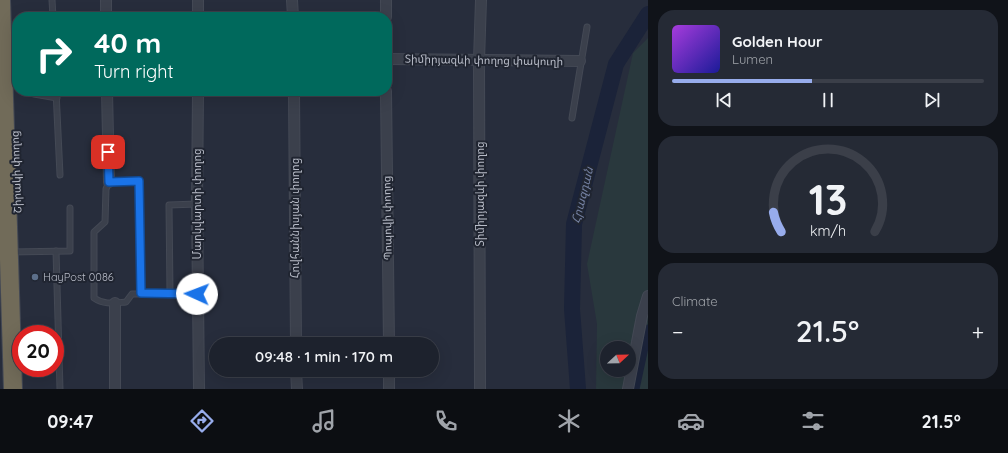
<!DOCTYPE html>
<html lang="en">
<head>
<meta charset="utf-8">
<style>
	body { margin:0; font-family:Quicksand,"Noto Sans Armenian",sans-serif; background:#252a35; color:#f1f3f6; height:100vh; display:flex; flex-direction:column; font-size:15px; white-space:nowrap }
	* { box-sizing:border-box; margin:0 }
	p { font-size:13px; color:#a0a4aa }
	.icon { flex:none; width:22px; height:22px; fill:none; stroke:currentColor; stroke-width:2; stroke-linecap:round; stroke-linejoin:round }
	.map { position:relative; flex:1; overflow:hidden }
	.drawer { display:flex; flex-direction:column; gap:10px; padding:10px; background:#101319; width:360px }
	.drawer>* { flex:none }
	.guide { position:absolute; left:12px; top:12px; width:380px; height:84px; border-radius:16px; box-shadow:0 4px 16px #0002,0 0 0 1px #3b3f49; background:#00695c; color:#fff; overflow:hidden }
	.needle { width:26px; rotate:68deg }
	.buttons { position:absolute; left:600px; top:341px; display:grid; gap:8px }
	.buttons a { display:grid; place-items:center; width:36px; height:36px; border-radius:50%; background:#1d222d; box-shadow:0 4px 16px #0002,0 0 0 1px #3b3f49; font-size:20px }
	.speed { position:absolute; left:12px; top:325px; display:flex; gap:8px; font-size:20px; font-weight:700; text-align:center }
	.speed>* { display:grid; place-content:center; width:52px; height:52px; border-radius:50%; background:#1d222d; box-shadow:0 4px 16px #0002,0 0 0 1px #3b3f49; line-height:1 }
	.speed .limit { border:6px solid #d22; background:#fff; color:#111 }
	.pin { position:absolute; display:grid; place-items:center; width:34px; height:34px; color:#fff; margin:-17px; border-radius:8px; box-shadow:0 2px 6px #0006 }
	.me { position:absolute; width:44px; margin:-22px; rotate:272deg; stroke-linejoin:round; filter:drop-shadow(0 0 3px #0008) }
	.turn { display:flex; align-items:center; gap:14px; height:84px; padding:0 16px; font-size:18px }
	.turn .icon { width:52px; height:52px; stroke-width:2.5 }
	.turn b { display:block; font-size:28px; line-height:34px }
	.big { font-size:30px; font-weight:600; line-height:1.1 }
	.drawer .card { flex:1; display:flex; flex-direction:column; justify-content:center; gap:6px; min-width:0; padding:0 14px; border-radius:16px; background:#252a35 }
	.drawer .dial { align-items:center; gap:0 }
	.dial svg { height:104px; overflow:visible; fill:none; stroke:#3b3f49; stroke-width:7; stroke-linecap:round; text-anchor:middle }
	.dial text { fill:#f1f3f6; stroke:none }
	.song { display:flex; align-items:center; gap:12px }
	.cover { width:48px; height:48px; border-radius:6px; background:linear-gradient(135deg,hsl(280 70% 55%),hsl(240 70% 35%)) }
	.played { height:4px; border-radius:2px; background:linear-gradient(90deg,#97acec 45%,#3b3f49 45%) }
	.keys { display:flex; justify-content:space-around; direction:ltr }
	.heat { display:flex; justify-content:space-between; align-items:center; font-size:22px; direction:ltr }
	.trip { position:absolute; left:209px; top:337px; width:230px; height:40px; border-radius:20px; background:#1d222d; box-shadow:0 4px 16px #0002,0 0 0 1px #3b3f49; font-weight:600; line-height:40px; text-align:center }
	.dock { display:flex; height:64px; justify-content:space-around; align-items:center; background:#0c0e12; color:#a0a4aa }
	.dock .icon { width:28px; height:28px }
	.dock .selected { color:#97acec }
	.dock b { font-size:18px; color:#f1f3f6 }
	main { display:flex; flex:1; min-height:0 }
	.map>svg:first-child { display:block }
</style>
</head>
<body>
<main>
<div class="map">
<svg width="648" height="389" viewBox="0 0 648 389">
	<rect width="100%" height="100%" fill="#272d3c"/>
	<path fill="#29383d" fill-rule="evenodd" d="M 648,38 L 648,389 L 596,389 L 597,324 L 587,264 L 633,53 ZM 607,348 L 629,348 L 629,370 L 607,370 Z"/>
	<g fill="none" stroke-linecap="round" stroke-linejoin="round">
		<polyline stroke="#1b2339" stroke-width="9" points="635,389 648,329"/>
		<polyline stroke="#1b2339" stroke-width="16" points="578,389 572,309 574,224 616,64 648,14"/>
		<g stroke="#444955" stroke-width="7">
			<g id="lane">
				<polyline points="52,0 53,17"/>
				<polyline points="56,91 60,175"/>
				<polyline points="34,94 57,98"/>
				<polyline points="572,118 587,27"/>
				<polyline points="56,251 60,389"/>
				<polyline points="11,252 70,251 70,208"/>
				<path d="M 141,293 L 139,181 L 109,182 L 106,189 L 105,222 L 94,232 L 94,298 C 104,305 114,303 126,302 L 132,294 L 197,294"/>
				<polyline points="170,293 169,205 197,204"/>
			</g>
		</g>
		<g stroke="#444955" stroke-width="12">
			<g id="street">
				<polyline points="198,0 198,17"/>
				<polyline points="292,0 293,17"/>
				<polyline points="386,0 386,17"/>
				<polyline points="106,17 106,0"/>
				<polyline points="387,59 580,61"/>
				<polyline points="107,91 109,182"/>
				<polyline points="198,91 197,204 199,389"/>
				<polyline points="294,91 296,344"/>
				<polyline points="386,91 389,344"/>
				<polyline points="115,303 115,389"/>
				<polyline points="296,370 297,389"/>
				<polyline points="389,370 389,389"/>
				<polyline points="480,389 479,60 481,0"/>
				<polyline points="628,389 642,316 648,296"/>
			</g>
		</g>
		<g stroke="#434854" stroke-width="20">
			<polyline id="highway" points="1,0 13,389"/>
		</g>
		<use href="#lane" stroke="#3b404c" stroke-width="5"/>
		<use href="#street" stroke="#3b404c" stroke-width="10"/>
		<use href="#highway" stroke="#716b59" stroke-width="18"/>
	</g>
	<g fill="none" stroke-linecap="round" stroke-linejoin="round">
		<g stroke="#114b97" stroke-width="10">
			<polyline id="route" points="108,152 109,182 139,181 141,293 197,294"/>
		</g>
		<use href="#route" stroke="#1a73e8" stroke-width="7"/>
	</g>
	<circle fill="#5c6f8a" stroke="#202531" stroke-width="1.5" cx="35" cy="277" r="4"/>
	<g text-anchor="middle" dominant-baseline="central" stroke-width="4" stroke-linejoin="round" paint-order="stroke">
		<g font-size="11" fill="#b7bbc7" stroke="#202531">
			<text transform="translate(484 60) rotate(1)">Տիմիրյազևի փողոց փակուղի</text>
			<text transform="translate(16 172) rotate(-92)">Շիրակի փողոց</text>
			<text transform="translate(480 194) rotate(-90)">Տիմիրյազևի փողոց</text>
			<text transform="translate(197 204) rotate(-90)">Մարկվարտի փողոց</text>
			<text transform="translate(295 218) rotate(-90)">Հովհաննիսյան փողոց</text>
			<text transform="translate(387 218) rotate(-91)">Պոպովի փողոց</text>
		</g>
		<g font-size="11" fill="#b7bbc7" stroke="#202531" text-anchor="start">
			<text x="43" y="277">HayPost 0086</text>
		</g>
		<g font-size="12" font-style="italic" fill="#7481a2" stroke="#202531">
			<text transform="translate(582 195) rotate(-76)">Հրազդան</text>
		</g>
	</g>
</svg>
<div class="buttons">
<a><svg class="needle" viewBox="-14 -14 28 28"><path d="M0-13l5 13h-10z" fill="#e53935"/><path d="M0 13l5-13h-10z" fill="#a0a4aa"/></svg></a>
</div>
<div class="speed"><div class="limit">20</div></div>
<div class="pin" style="left:108px;top:152px;background:#d93025"><svg class="icon" aria-label="arrive" viewBox="0 0 24 24"><path d="M6 21V4h12l-3 4 3 4H6"/></svg></div>
<svg class="me" style="left:197px;top:294px" viewBox="-20 -20 40 40"><circle r="19" fill="#fff"/><path d="M0-13L10 11 0 6-10 11z" fill="#1a73e8"/></svg>
<div class="trip">09:48 · 1 min · 170 m</div>
<div class="guide">
<div class="turn"><svg class="icon" aria-label="right" viewBox="0 0 24 24"><path d="M7 20v-9h11M14 6l5 5-5 5"/></svg><div><b>40 m</b>Turn right</div></div>
</div>
</div>
<section class="drawer">
<div class="card">
<div class="song"><i class="cover"></i><div><b>Golden Hour</b><p>Lumen</p></div></div>
<div class="played"></div>
<div class="keys"><svg class="icon" aria-label="previous" viewBox="0 0 24 24"><path d="M18 5L8 12l10 7zM5 5v14"/></svg><svg class="icon" aria-label="pause" viewBox="0 0 24 24"><path d="M8 5v14M16 5v14"/></svg><svg class="icon" aria-label="next" viewBox="0 0 24 24"><path d="M6 5l10 7-10 7zM19 5v14"/></svg></div>
</div>
<div class="card dial"><svg viewBox="0 0 100 80">
<path d="M14 69A42 42 0 1 1 86 69"/>
<path d="M14 69A42 42 0 0 1 8 54" stroke="#97acec"/>
<text x="50" y="56" font-size="32" font-weight="700">13</text>
<text x="50" y="72" font-size="11">km/h</text>
</svg></div>
<div class="card"><p>Climate</p>
<div class="heat"><a>−</a><b class="big">21.5°</b><a>+</a></div>
</div>
</section>
</main>
<nav class="dock">
<b>09:47</b>
<svg class="icon selected" aria-label="directions" viewBox="0 0 24 24"><path d="M12 3l9 9-9 9-9-9zM9 14v-3h6M13 9l2 2-2 2"/></svg>
<svg class="icon" aria-label="music" viewBox="0 0 24 24"><path d="M9 18V5l10-2v13"/><circle cx="6" cy="18" r="3"/><circle cx="16" cy="16" r="3"/></svg>
<svg class="icon" aria-label="phone" viewBox="0 0 24 24"><path d="M5 4h4l2 5-3 2q2 4 5 5l2-3 5 2v4C11 20 4 13 5 4z"/></svg>
<svg class="icon" aria-label="climate" viewBox="0 0 24 24"><path d="M12 3v18M4 7l16 10M4 17L20 7"/></svg>
<svg class="icon" aria-label="car" viewBox="0 0 24 24"><path d="M5 17H2v-5l4-1 3-4h7l3 4 3 1v5h-3M9 17h6M6 11h13"/><circle cx="7" cy="17" r="2"/><circle cx="17" cy="17" r="2"/></svg>
<svg class="icon" aria-label="filters" viewBox="0 0 24 24"><path d="M4 7h16M4 17h16"/><circle cx="9" cy="7" r="2"/><circle cx="15" cy="17" r="2"/></svg>
<b>21.5°</b>
</nav>
</body>
</html>
